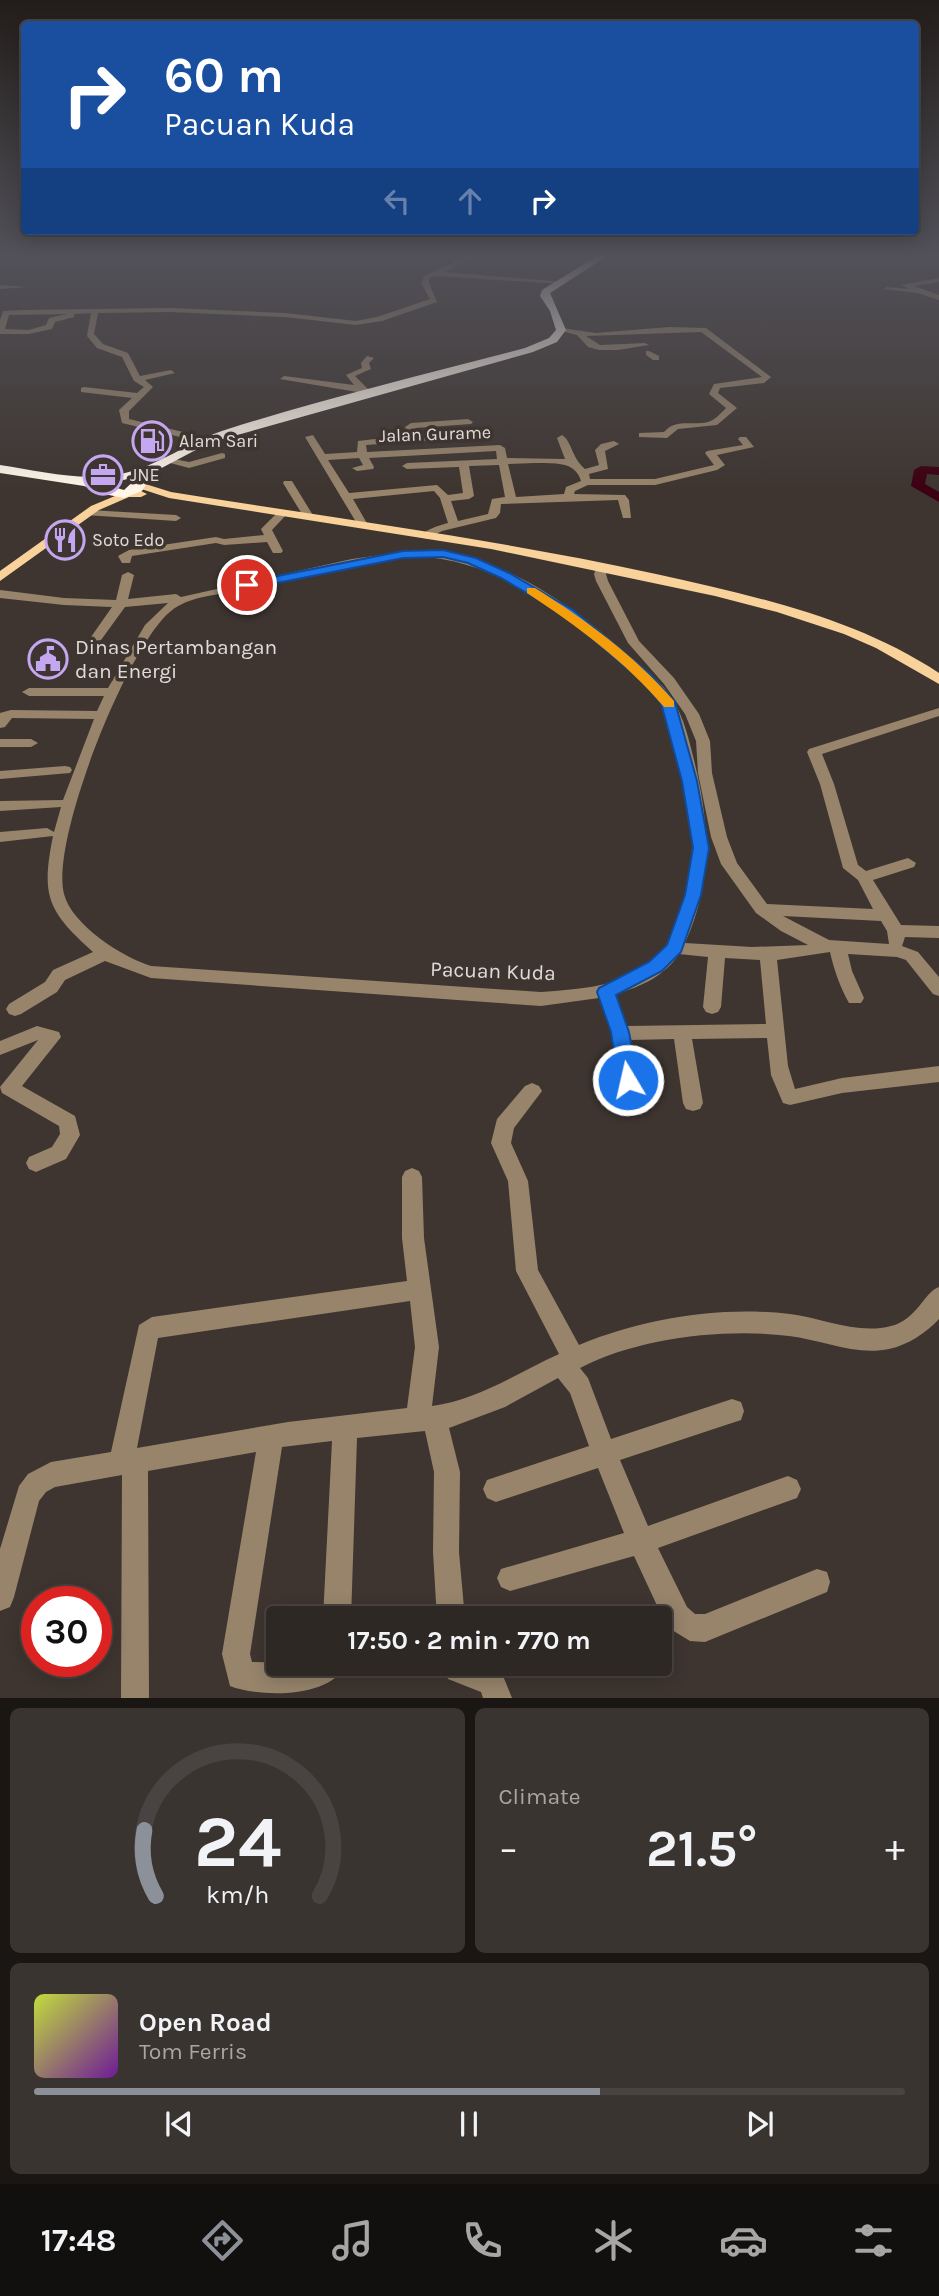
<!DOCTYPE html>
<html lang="en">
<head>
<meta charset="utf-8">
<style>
	body { margin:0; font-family:Karla,sans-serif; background:#3a3431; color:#f1f3f6; height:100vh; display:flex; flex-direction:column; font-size:26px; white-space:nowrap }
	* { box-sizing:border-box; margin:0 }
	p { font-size:23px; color:#a7a6a6 }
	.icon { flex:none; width:38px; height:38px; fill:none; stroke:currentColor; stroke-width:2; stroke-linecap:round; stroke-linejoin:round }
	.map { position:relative; height:1698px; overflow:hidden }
	.drawer { display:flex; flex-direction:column; gap:10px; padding:10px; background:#191614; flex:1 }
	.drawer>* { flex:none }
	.guide { position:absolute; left:21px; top:21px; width:898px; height:214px; border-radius:7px; box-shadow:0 4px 18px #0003,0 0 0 2px #494441; background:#1a4fa0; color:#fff; overflow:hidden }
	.speed { position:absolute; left:21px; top:1586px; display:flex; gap:14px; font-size:35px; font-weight:700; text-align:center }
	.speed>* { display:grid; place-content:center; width:91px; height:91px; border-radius:50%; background:#2e2824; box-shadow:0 4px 18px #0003,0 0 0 2px #494441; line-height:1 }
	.speed .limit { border:10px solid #d22; background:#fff; color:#111 }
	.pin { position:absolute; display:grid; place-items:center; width:60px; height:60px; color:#fff; margin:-30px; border:4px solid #fff; border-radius:50%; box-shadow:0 2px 7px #0007 }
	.me { position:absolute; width:77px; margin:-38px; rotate:351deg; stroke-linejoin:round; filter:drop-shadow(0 0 5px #0008) }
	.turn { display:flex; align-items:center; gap:24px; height:147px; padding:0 28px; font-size:32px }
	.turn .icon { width:91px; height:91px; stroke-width:2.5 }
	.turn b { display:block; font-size:49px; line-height:60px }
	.lanes { display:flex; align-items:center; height:66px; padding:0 28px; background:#0003; justify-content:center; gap:35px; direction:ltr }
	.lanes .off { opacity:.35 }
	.big { font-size:52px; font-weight:700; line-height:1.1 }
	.drawer .card { flex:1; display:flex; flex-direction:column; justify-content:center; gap:10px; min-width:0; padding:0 24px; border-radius:10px; background:#3a3431 }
	.drawer .dial { align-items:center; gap:0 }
	.dial svg { height:182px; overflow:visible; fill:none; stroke:#494441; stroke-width:7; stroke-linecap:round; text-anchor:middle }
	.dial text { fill:#f1f3f6; stroke:none }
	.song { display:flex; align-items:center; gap:21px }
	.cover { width:84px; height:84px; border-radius:10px; background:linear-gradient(135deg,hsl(70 70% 55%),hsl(280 70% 35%)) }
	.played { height:7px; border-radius:4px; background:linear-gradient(90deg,#8c9099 65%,#494441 65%) }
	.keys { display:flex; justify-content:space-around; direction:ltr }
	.heat { display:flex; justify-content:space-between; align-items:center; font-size:38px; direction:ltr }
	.drawer .tiles { flex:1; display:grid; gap:10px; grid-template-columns:1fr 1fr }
	.card:last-child { grid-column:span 2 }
	.trip { position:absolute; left:266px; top:1606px; width:406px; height:70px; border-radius:7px; background:#2e2824; box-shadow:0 4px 18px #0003,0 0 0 2px #494441; font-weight:700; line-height:70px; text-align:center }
	.menu { display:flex; height:112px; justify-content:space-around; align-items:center; background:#12100e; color:#a7a6a6 }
	.menu .icon { width:49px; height:49px }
	.menu .current { color:#8c9099 }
	.menu b { font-size:32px; color:#f1f3f6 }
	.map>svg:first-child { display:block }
</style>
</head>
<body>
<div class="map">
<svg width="939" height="1698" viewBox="0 0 939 1698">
	<rect width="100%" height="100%" fill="#3e3530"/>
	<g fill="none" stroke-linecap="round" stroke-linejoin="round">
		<polygon fill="#3c0012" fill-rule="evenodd" points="921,466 939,467 939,475 927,474 925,484 939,492 939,502 911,486 914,470"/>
		<g fill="#97846b" fill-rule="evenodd">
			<path d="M 468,253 L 474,253 L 472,258 L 445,272 L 565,282 L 561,284 L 436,276 L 429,278 L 429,283 L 437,302 L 382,321 L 356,325 L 285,317 L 171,312 L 98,313 L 94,334 L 103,344 L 128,353 L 140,376 L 171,370 L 175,373 L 145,380 L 153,387 L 129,411 L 129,419 L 208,438 L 208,442 L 205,443 L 122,423 L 119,410 L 132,398 L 81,392 L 81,388 L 84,387 L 137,393 L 144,387 L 134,381 L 122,357 L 97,348 L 87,336 L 91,313 L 74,314 L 74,317 L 55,322 L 52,329 L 29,334 L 0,334 L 0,320 L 3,311 L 24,310 L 171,308 L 285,313 L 356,321 L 377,317 L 430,299 L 421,283 L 424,276 L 467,256 ZM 67,314 L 49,318 L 46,325 L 29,330 L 5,329 L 9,315 Z"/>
			<polygon points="935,253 939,253 939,256"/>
			<polygon points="939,278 939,282 914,286 939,295 939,300 918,293 883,289 887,287 910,289 901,285"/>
			<polygon points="0,285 28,287 0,289"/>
			<path d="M 669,327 L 706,328 L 771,377 L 764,383 L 720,388 L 718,393 L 737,408 L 717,425 L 678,429 L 667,438 L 639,437 L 639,433 L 664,432 C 676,418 692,426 708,422 C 715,420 721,413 726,408 L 709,394 L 714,384 L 762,377 L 701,332 L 586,336 L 600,345 L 645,343 L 649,345 L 618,350 L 599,350 L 588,347 L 577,335 L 557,330 L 561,328 L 596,333 Z"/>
			<polygon points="649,351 659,356 659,360 653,360 646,355 646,351"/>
			<polygon points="367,356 374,358 369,363 371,369 355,376 369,390 369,394 280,379 284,376 354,385 346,375 362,368 361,363"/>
			<path d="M 468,419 L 473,422 L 471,424 L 415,428 L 418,434 L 472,432 L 477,435 L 475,437 L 366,445 L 367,452 L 500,445 L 505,448 L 507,458 L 565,459 L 557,438 L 562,435 C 572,441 571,457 585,469 L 599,465 L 595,450 L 601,444 L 614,441 L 619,444 L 605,451 L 608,469 L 589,474 L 590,479 L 655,479 L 714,465 L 705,453 L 707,451 L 743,445 L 738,439 L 740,437 L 746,437 L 754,447 L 717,455 L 725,465 L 717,470 L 655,485 L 588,485 L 575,491 L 574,494 L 625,495 L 629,500 L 631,518 L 623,518 L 618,500 L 501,504 L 500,513 L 496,518 L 442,531 L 426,539 L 421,536 C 428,528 438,526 448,523 L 440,498 L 434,491 L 353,499 L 368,525 L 359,527 L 305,437 L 313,435 L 325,454 L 357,452 L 358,441 L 409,435 L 405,427 L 411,423 ZM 496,451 L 497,459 L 407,463 L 402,466 L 407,469 L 459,467 L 463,493 L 448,495 L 437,485 L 349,493 L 328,460 L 359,458 L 363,465 L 352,468 L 357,471 L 373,469 L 374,467 L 369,458 ZM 535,463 C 553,464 575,460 581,481 L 566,487 L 564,494 L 516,497 L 508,464 ZM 499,465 L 505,497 L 492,499 L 488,514 L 458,521 L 451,501 L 469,499 L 474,496 L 469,466 Z"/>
			<polygon points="222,453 225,454 225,458 189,468 159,460 164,457 189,462"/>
			<polygon points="284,481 292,481 314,517 313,519 305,519 283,483"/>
			<polygon points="89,510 176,515 181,518 176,521 85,515 84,513"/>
			<polygon points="279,511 288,513 272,530 283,551 281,553 273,553 267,542 224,545 216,543 132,556 130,563 122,563 118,556 129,550 216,537 224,539 264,535 261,529"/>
			<path d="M 418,550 C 503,555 566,601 628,655 C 644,669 662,682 673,700 C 684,718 689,740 694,760 C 710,825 713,881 685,943 L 752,947 L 808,945 L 781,931 L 756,913 L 721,864 L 711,837 L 698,773 L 696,741 L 685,714 L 664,684 L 628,643 L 596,581 L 594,574 L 598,564 L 608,566 L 606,574 L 608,581 L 639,641 L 674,678 L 699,714 L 710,741 L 712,773 L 727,837 L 737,863 L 767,904 L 873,909 L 858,880 L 843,868 L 820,784 L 807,752 L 809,749 L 939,708 L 939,716 L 822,754 L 834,784 L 858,865 L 866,871 L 908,858 L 916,863 L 914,867 L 873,880 L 901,925 L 939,926 L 939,938 L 905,937 L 902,946 L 918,952 L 939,977 L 939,996 L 933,994 L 906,960 L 897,957 L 848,954 L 852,971 L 864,998 L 861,1003 L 849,1003 C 840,987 834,970 830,952 L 777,960 L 788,1066 L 795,1089 L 842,1078 L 939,1066 L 939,1082 L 842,1093 L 790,1105 L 783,1103 L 771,1075 L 767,1038 L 692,1039 L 703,1103 L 700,1109 L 693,1111 L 686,1109 L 683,1103 L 674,1039 L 631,1040 L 638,1080 L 635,1085 L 628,1088 L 621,1085 L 611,1033 L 599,998 L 541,1006 L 151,978 L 105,961 L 65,980 L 57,992 L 21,1014 L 15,1016 L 9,1014 L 6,1009 L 9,1004 L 45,982 L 53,970 L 93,952 C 47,911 41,896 53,836 L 0,842 L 0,832 L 47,828 L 54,832 L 61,807 L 0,811 L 0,801 L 63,800 L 94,719 L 12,718 L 5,727 L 0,728 L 0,713 L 11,710 L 97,711 L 104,696 L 29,696 L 22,692 L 29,688 L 108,688 L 145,625 L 168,603 L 125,607 L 101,640 L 97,641 L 91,637 L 112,607 L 64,605 L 0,598 L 0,590 L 64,598 L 116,600 L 122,575 L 128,572 L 134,575 L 128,599 L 176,594 L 181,597 L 352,559 ZM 418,556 C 498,562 559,607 617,659 C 631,672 648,683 659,699 C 670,717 675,740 679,760 C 685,785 691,812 692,838 C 693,874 680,938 652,962 C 622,987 579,989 541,992 L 151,966 C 122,957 72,925 64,894 C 50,840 128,645 171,611 C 189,596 219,595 241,590 C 300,578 358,563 418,556 ZM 783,916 L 881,921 L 887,931 L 889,944 L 829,940 ZM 679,954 L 708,957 L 703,1007 L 706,1012 L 712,1014 L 718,1012 L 721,1007 L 725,958 L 760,960 L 766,1024 L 627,1026 L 616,994 C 640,987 665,976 679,954 Z"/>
			<polygon points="0,739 31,739 38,743 31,747 0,747"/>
			<polygon points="65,766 70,767 72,770 70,773 0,779 0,771"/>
			<polygon points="37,1026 59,1032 61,1037 22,1086 75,1116 80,1135 66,1159 36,1172 29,1169 26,1163 29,1157 52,1147 60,1134 59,1126 2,1093 0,1087 38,1040 0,1055 0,1041"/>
			<path d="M 532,1083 L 539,1086 L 542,1091 L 514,1128 L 511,1143 L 528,1181 L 538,1270 L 579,1345 C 644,1318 720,1306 790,1314 C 822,1318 858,1335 891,1326 C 917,1320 924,1292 939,1287 L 939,1319 C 926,1333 908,1345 889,1349 C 856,1356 822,1340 789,1336 C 724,1328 638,1338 580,1368 L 588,1378 L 611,1439 L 732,1399 L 741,1402 L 744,1411 L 741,1420 L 620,1460 L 648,1526 L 788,1476 L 797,1480 L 801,1489 L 797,1498 L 658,1548 L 687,1607 L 695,1614 L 705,1614 L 817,1569 L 827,1572 L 830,1582 L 827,1592 L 705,1642 L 690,1641 L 667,1627 L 634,1556 L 510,1591 L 501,1587 L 497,1578 L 501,1569 L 624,1533 L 598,1468 L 496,1502 L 487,1498 L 483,1489 L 487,1480 L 589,1446 L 570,1393 L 558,1378 L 505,1407 L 449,1428 L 460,1472 L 459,1552 L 465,1619 L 437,1619 L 433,1552 L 434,1472 L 425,1431 L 357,1438 L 351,1619 L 323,1619 L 332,1441 L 282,1447 L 250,1654 L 252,1662 L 346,1664 C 332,1698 260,1698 230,1686 L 222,1654 L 256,1452 L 148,1471 L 149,1698 L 121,1698 L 122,1475 L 55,1487 L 46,1492 L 39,1501 L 14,1597 L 10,1607 L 0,1611 L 0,1549 L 19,1486 L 28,1474 L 51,1462 L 111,1452 L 139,1325 L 152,1317 L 407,1281 L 402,1238 L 402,1177 L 405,1171 L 412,1168 L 419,1171 L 422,1177 L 424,1238 L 439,1347 L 432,1406 C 478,1400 517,1373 559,1354 L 516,1271 L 508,1181 L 491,1143 L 497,1119 L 525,1086 ZM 410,1301 L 415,1347 L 407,1408 L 288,1422 L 137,1448 L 158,1338 Z"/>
			<polygon points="442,1664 484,1664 501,1671 512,1698 483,1698 481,1692 448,1679"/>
		</g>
		<g fill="#f8d19b" fill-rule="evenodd">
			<path d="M 139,482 L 171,492 C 333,518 496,539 656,574 C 754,596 854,617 939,673 L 939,684 L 876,648 L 844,634 L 777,612 L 715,596 L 491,549 L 169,498 L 135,487 L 135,483 Z"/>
			<polygon points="127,491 141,491 147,494 141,497 129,497 99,510 0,581 0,571 91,506"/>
		</g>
		<path fill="#fff6e9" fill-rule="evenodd" d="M 602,253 L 612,253 L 550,293 L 566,330 L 557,342 L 533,352 L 209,443 L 154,472 L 142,491 L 124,498 L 104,494 L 84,486 L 0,473 L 0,465 C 40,471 81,482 121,474 C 159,466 191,440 228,429 C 326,398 426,374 525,348 L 549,338 L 556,330 L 550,311 L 540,296 L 542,290 ZM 138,477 L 124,490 L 103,484 Z"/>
	</g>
	<linearGradient id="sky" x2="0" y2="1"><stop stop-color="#221d1a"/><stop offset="0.52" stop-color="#525159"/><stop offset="1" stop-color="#525159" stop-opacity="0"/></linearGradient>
	<rect width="939" height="491" fill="url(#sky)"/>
	<polygon fill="#1a73e8" stroke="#114b97" stroke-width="2" points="443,550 476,558 509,573 573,610 650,674 675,702 697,781 709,848 701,895 681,952 662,971 616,995 629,1032 638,1080 635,1085 628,1087 621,1085 618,1080 611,1032 597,992 599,988 649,962 667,945 685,895 693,848 682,781 661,703 641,680 565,615 501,578 468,563 443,557 403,558 247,589 242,585 247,582 403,551"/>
	<path fill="#f59e0b" d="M 527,588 L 535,588 C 586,620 634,655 674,701 L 674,707 L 664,707 C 625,661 577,626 527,593 Z"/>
	<defs>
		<g id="fuel-ring" transform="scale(2.0125)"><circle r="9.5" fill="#3e3530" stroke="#c5a7f1" stroke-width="1.5"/><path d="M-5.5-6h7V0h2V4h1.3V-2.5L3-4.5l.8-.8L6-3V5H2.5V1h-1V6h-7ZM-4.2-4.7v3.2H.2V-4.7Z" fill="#c5a7f1"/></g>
		<g id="office-ring" transform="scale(2.0125)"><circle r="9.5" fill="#3e3530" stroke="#c5a7f1" stroke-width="1.5"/><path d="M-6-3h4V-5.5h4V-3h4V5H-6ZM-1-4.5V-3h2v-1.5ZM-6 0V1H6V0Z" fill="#c5a7f1"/></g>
		<g id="restaurant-ring" transform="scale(2.0125)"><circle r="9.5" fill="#3e3530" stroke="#c5a7f1" stroke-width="1.5"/><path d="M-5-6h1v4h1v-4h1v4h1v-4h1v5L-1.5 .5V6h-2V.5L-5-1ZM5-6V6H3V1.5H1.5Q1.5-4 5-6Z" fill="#c5a7f1"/></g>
		<g id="civic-ring" transform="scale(2.0125)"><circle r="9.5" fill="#3e3530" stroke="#c5a7f1" stroke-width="1.5"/><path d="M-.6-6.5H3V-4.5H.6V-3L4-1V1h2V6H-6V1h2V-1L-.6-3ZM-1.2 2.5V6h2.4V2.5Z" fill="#c5a7f1"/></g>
	</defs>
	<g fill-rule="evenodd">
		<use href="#fuel-ring" x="152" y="441"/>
		<use href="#office-ring" x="103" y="475"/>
		<use href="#restaurant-ring" x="65" y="540"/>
		<use href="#civic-ring" x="48" y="659"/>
	</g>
	<g text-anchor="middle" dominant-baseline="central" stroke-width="7" stroke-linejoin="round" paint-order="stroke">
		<g font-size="18" fill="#e1dbd7" stroke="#3e3530">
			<text transform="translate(435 434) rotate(-2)">Jalan Gurame</text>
		</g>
		<g font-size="18" fill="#e1dbd7" stroke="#3e3530" text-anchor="start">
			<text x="179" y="441">Alam Sari</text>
			<text x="130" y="475">JNE</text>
			<text x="92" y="540">Soto Edo</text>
		</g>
		<g font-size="21" fill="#e1dbd7" stroke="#3e3530" text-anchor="start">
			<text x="75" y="647">Dinas Pertambangan<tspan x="75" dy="24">dan Energi</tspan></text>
		</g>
		<g font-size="21" fill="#e1dbd7" stroke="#3e3530">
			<text transform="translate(493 971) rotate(2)">Pacuan Kuda</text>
		</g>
	</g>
</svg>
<div class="speed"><div class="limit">30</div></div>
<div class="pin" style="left:247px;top:585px;background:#d93025"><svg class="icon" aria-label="arrive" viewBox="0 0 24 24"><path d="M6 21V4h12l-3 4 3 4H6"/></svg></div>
<svg class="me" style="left:628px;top:1080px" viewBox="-20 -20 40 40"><circle r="17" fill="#1a73e8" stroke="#fff" stroke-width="3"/><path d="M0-11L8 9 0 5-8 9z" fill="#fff"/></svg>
<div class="trip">17:50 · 2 min · 770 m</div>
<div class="guide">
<div class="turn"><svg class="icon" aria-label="right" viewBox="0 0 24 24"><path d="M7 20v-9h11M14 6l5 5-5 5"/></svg><div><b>60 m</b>Pacuan Kuda</div></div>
<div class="lanes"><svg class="icon off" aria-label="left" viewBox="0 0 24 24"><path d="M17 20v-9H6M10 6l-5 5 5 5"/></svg><svg class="icon off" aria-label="ahead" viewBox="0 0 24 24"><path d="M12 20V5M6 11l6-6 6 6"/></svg><svg class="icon" aria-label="right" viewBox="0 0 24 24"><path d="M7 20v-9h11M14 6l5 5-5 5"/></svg></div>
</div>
</div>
<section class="drawer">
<div class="tiles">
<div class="card dial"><svg viewBox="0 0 100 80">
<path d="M14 69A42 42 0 1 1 86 69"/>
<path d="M14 69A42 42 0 0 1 9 40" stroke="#8c9099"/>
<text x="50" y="56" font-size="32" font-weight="700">24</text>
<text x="50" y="72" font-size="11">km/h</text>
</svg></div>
<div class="card"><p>Climate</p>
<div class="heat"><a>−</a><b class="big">21.5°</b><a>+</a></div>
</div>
<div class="card">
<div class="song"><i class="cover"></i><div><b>Open Road</b><p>Tom Ferris</p></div></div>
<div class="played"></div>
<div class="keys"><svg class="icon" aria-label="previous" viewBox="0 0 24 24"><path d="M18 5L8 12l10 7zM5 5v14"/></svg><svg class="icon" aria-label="pause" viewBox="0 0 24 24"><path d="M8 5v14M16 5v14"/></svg><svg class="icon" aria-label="next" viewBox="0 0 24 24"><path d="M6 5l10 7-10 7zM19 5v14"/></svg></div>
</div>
</div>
</section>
<nav class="menu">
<b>17:48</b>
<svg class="icon current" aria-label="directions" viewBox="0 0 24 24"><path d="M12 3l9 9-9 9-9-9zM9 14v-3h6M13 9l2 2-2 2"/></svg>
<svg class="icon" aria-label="music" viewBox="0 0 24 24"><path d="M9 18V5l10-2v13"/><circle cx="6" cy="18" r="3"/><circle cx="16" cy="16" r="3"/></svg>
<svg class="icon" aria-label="phone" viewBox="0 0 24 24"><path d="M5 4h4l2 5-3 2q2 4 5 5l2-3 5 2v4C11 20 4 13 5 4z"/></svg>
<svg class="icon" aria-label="climate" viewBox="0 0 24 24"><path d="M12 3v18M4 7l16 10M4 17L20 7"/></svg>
<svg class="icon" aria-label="car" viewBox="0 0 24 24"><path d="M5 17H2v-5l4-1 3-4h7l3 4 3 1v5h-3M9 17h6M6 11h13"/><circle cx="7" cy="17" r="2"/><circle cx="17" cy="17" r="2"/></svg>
<svg class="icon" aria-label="filters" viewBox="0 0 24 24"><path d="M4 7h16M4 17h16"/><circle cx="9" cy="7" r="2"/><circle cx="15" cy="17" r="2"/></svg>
</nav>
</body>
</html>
